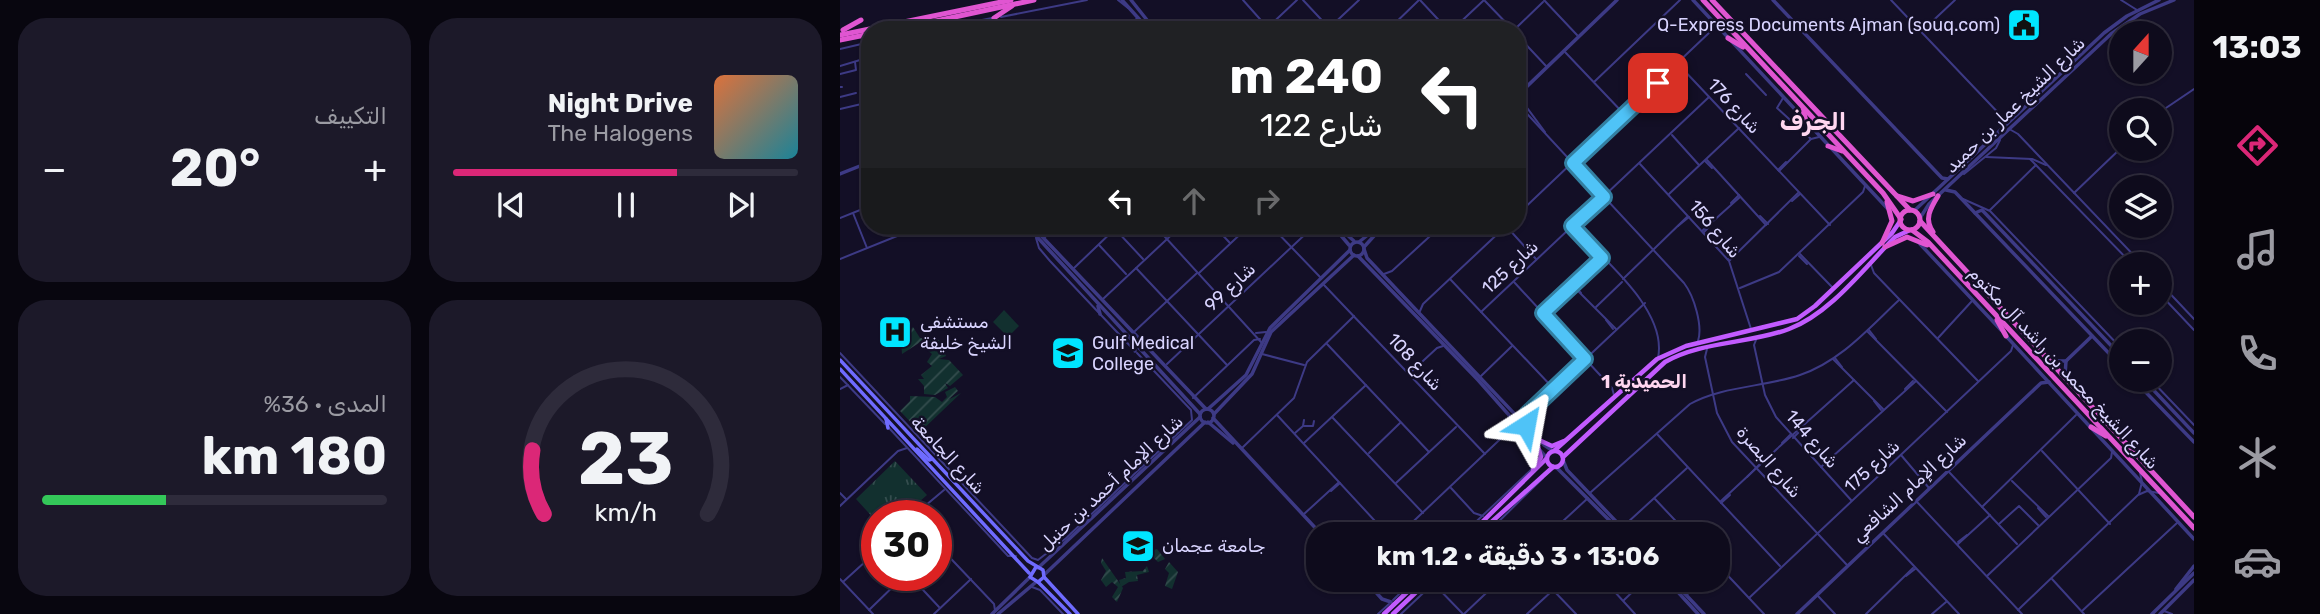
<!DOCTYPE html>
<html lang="ar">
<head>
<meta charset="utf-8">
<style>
	body { margin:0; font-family:Rubik,"Noto Sans Arabic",sans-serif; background:#1c1929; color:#f1f3f6; direction:rtl; height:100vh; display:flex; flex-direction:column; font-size:26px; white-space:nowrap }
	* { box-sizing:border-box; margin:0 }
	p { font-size:23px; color:#9b9ba3 }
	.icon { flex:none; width:38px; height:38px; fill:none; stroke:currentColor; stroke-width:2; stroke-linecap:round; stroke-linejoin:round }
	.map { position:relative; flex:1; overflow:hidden; direction:ltr }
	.panel { display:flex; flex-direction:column; gap:18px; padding:18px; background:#08060f; width:840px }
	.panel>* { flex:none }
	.banner { position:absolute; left:21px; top:21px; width:665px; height:214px; border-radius:28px; box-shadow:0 2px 5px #0004,0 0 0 2px #2e2b3b; direction:rtl; background:#202124; color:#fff; overflow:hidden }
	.needle { width:46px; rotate:21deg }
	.tools { position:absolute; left:1269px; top:21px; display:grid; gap:14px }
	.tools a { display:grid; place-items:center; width:63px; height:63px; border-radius:50%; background:#0e0b1c; box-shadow:0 2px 5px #0004,0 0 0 2px #2e2b3b; font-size:35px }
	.speed { position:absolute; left:21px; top:500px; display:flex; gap:14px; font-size:35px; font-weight:700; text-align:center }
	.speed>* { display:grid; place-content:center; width:91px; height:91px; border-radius:50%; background:#0e0b1c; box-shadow:0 2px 5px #0004,0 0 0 2px #2e2b3b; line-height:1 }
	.speed .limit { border:10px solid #d22; background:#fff; color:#111 }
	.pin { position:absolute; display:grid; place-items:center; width:60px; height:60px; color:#fff; margin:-30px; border-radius:14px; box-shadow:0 4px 10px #0006 }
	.me { position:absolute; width:77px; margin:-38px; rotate:34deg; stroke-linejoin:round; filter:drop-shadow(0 0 5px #0008) }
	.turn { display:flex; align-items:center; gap:24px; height:147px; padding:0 28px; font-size:32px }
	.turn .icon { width:91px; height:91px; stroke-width:2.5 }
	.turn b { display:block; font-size:49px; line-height:60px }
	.lanes { display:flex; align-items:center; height:66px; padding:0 28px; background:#0003; justify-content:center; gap:35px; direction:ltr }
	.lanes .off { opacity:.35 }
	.big { font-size:52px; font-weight:700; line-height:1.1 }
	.panel .tile { flex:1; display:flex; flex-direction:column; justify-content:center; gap:10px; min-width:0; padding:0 24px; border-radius:28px; background:#1c1929 }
	.panel .dial { align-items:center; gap:0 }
	.dial svg { height:182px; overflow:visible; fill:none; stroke:#2e2b3b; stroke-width:7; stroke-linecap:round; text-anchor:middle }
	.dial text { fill:#f1f3f6; stroke:none }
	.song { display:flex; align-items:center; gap:21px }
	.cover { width:84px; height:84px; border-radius:10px; background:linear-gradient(135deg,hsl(20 70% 55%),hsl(190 70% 35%)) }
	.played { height:7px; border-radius:4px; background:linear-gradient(90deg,#db2777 65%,#2e2b3b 65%) }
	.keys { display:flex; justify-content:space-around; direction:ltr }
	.heat { display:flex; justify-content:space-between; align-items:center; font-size:38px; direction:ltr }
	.charge { height:10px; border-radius:5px; background:linear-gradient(90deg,#34c759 36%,#2e2b3b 0) }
	.panel .tiles { flex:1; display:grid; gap:18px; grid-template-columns:repeat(2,1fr) }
	.trip { position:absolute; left:466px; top:522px; width:424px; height:70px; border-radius:28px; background:#0e0b1c; box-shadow:0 2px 5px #0004,0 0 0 2px #2e2b3b; font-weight:700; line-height:70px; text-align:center; direction:rtl }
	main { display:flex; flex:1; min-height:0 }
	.menu { display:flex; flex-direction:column; width:126px; justify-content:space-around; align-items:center; background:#06040b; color:#9b9ba3 }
	.menu .icon { width:49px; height:49px }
	.menu .on { color:#db2777 }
	.menu b { font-size:32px; color:#f1f3f6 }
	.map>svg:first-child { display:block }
</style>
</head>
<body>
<main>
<nav class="menu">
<b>13:03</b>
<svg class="icon on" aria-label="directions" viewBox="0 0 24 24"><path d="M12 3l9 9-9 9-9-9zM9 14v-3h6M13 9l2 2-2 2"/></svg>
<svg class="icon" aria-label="music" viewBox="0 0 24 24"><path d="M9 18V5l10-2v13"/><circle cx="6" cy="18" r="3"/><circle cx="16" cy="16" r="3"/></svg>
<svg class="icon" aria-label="phone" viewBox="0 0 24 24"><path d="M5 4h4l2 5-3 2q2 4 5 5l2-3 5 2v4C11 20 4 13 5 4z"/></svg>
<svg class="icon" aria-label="climate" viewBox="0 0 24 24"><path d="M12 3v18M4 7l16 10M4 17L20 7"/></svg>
<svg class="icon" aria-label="car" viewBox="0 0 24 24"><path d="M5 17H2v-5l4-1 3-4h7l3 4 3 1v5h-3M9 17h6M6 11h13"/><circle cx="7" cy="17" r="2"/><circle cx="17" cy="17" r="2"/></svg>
</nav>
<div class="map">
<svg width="1354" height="614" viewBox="0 0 1354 614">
	<defs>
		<pattern id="grass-dots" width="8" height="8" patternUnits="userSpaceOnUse" patternTransform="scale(1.75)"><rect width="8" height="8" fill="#12302f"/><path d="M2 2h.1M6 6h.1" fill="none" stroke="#344d4e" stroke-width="1.8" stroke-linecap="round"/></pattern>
		<pattern id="park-tufts" width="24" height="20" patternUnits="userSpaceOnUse" patternTransform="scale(1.75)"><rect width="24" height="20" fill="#12302f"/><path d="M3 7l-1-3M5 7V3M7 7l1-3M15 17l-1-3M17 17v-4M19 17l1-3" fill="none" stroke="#344d4e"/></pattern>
		<pattern id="garden-furrows" width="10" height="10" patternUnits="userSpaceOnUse" patternTransform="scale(1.75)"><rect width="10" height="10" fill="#12302f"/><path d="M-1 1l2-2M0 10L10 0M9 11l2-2" fill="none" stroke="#344d4e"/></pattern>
	</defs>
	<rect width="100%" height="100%" fill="#130f26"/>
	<polygon fill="url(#grass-dots)" points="307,566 309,572 297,575 298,581 289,582 281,587 279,580 286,578 285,572 303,571"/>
	<polygon fill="url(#park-tufts)" points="55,461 87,495 63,516 37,516 37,522 16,499"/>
	<g fill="url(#garden-furrows)">
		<polygon points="73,327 80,338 99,340 106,356 99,359 109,360 123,375 110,386 105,383 108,388 95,395 84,394 84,386 78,379 84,379 81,375 92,366 87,362 92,354 79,343 62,354 61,338"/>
		<polygon points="115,387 118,391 108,400 121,393 80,432 60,411 70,401 70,396 95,397 102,402 107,397 105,392"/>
		<polygon points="317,549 325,559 318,562 314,558 300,559 299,554"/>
		<polygon points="262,558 283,588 277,602 272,597 278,587 272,582 266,587 261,580 266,571 261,563"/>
		<polygon points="329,562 338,572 332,589 325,586 329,573 325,569"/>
	</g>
	<polygon fill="#12302f" points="164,310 179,326 168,337 153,322"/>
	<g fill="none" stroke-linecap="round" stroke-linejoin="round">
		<g stroke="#3d3a85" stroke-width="2">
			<polyline points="278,0 288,8"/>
			<polyline points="403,0 427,27"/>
			<polyline points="463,0 491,30"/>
			<polyline points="580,0 608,30"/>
			<polyline points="704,0 737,35"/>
			<polyline points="1051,0 1166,121"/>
			<polyline points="1281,0 1297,10"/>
			<polyline points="645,1 673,30"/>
			<polyline points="161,17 247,0"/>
			<polyline points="138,22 142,30"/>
			<polyline points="92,30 152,18"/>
			<polyline points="425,30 457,0"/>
			<polyline points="487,30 519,0"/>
			<polyline points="548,30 579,0"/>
			<polyline points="612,30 644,0"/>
			<polyline points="674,30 703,2"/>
			<polyline points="1082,31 1115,0"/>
			<polyline points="677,35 706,66"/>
			<polyline points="0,49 30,42"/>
			<polyline points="725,52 784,114"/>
			<polyline points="839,65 990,225"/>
			<polyline points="0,66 30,57"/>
			<polyline points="0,74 16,70 15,62"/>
			<polyline points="906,74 926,95"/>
			<polyline points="754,82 840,0"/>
			<polyline points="0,87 2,87"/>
			<polyline points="0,97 16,93"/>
			<polyline points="679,97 705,132"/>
			<polyline points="943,98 937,108 971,139"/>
			<path d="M 677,103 L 844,283 C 854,296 863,326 858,341"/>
			<polyline points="0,109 30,102"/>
			<polyline points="1320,112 1354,89"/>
			<polyline points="1171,130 1178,134 1302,264"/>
			<polyline points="832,135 859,165"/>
			<polyline points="1146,157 1192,159 1206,165"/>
			<polyline points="1190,159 1292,264"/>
			<polyline points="867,160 926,225"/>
			<polyline points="865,161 872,168"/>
			<polyline points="800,164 889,261 911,329"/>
			<polyline points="938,170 946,162"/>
			<polyline points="939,171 971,139 979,137"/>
			<polyline points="1124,174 1156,148 1160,140"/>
			<polyline points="1234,193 1281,148"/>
			<polyline points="829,194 899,128"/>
			<polyline points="1123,199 1150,211 1281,348"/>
			<polyline points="677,201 684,208"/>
			<polyline points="952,201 960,194"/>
			<polyline points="891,203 899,195"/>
			<polyline points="1150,210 1196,165"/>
			<polyline points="13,213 27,248"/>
			<polyline points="677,215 871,31 874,24"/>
			<polyline points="920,216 928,224"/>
			<polyline points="0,218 30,206"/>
			<polyline points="257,226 266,235"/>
			<polyline points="315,226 421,342"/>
			<polyline points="374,226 390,243"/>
			<polyline points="431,226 481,278"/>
			<polyline points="838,226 849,217"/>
			<polyline points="667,227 696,259"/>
			<path d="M 733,227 C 762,258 828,310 818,358"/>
			<polyline points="276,230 303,259"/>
			<polyline points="862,231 900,197"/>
			<polyline points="864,232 872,224"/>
			<polyline points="196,238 199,248 210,261 293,349"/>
			<polyline points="204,238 217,226"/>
			<polyline points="259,245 286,274"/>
			<polyline points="960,254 992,287"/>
			<polyline points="959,256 967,264"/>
			<polyline points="0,259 82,226"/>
			<polyline points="888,259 897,252"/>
			<polyline points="890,260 958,193"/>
			<polyline points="1031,265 1034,273 1138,381"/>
			<polyline points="296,268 387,365"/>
			<polyline points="233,269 278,226"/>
			<polyline points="359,273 409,226"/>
			<polyline points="544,274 552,271 601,226"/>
			<polyline points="610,279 713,388"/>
			<polyline points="783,279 847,217"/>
			<polyline points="674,282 772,388 774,395"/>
			<polyline points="1320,283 1354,319"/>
			<polyline points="733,284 741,293"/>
			<polyline points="484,285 645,454"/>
			<polyline points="733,286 776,329"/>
			<polyline points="900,288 939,272 1023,192 1025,186"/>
			<polyline points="1320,294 1354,330"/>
			<polyline points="263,299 341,226"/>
			<polyline points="756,307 782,282"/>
			<polyline points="580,311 583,304 666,226"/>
			<polyline points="641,312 869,97"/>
			<polyline points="704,312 761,259"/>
			<polyline points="766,320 773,329"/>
			<polyline points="1029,330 1036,339"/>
			<polyline points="295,331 357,273"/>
			<polyline points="1027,331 1107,412"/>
			<polyline points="416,333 426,332"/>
			<polyline points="1098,338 1132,301"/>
			<polyline points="916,340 914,345 925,395 936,417 1011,500"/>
			<polyline points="487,344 589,452"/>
			<polyline points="867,349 865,357 877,413 892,442 1007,565"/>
			<polyline points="0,353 192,558 198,560 225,539 352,420 351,410 297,353"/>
			<polyline points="422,354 464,365"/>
			<polyline points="995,358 1002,367"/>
			<polyline points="993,359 1043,409"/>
			<polyline points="327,364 474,226"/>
			<polyline points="570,373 597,348 603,346"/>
			<polyline points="641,376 672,346"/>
			<polyline points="0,377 45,424"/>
			<polyline points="1311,380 1354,425"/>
			<polyline points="0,389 8,385"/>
			<polyline points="1065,389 1073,381"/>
			<polyline points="353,398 414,340 420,339"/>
			<polyline points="1034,401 1041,410"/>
			<polyline points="437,415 547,534"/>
			<polyline points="679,416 687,414 805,303"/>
			<polyline points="492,417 583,513"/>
			<polyline points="464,426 473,426 474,421"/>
			<polyline points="49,428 168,556 176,556"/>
			<polyline points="455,433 463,426 464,420"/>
			<polyline points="817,434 940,566"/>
			<polyline points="953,438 960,431"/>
			<polyline points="464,443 526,385"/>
			<polyline points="942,443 950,435"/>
			<polyline points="939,447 1014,380"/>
			<polyline points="402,448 454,398 467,362 514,316"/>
			<polyline points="1202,451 1270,524"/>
			<polyline points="529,453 560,423"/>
			<polyline points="1061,455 1089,488"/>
			<polyline points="981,467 1076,381"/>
			<polyline points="1109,472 1177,544"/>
			<polyline points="907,477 925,459"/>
			<polyline points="1172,481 1208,516"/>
			<polyline points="556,483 616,427"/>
			<polyline points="611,488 634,513 643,516"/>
			<polyline points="491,491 500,483"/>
			<path d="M 751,492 L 850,404 C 882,386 925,387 960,375 C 1001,361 1029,328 1059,300"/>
			<polyline points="0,493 6,499"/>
			<polyline points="1299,494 1302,482 1300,473"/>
			<polyline points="815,499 848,534"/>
			<polyline points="881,501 938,448"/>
			<polyline points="1077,502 1182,614"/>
			<polyline points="881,503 890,495"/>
			<polyline points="0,506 58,451 67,448"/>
			<polyline points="1142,507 1236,415"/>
			<polyline points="1198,508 1206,517"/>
			<polyline points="464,514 498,483"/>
			<polyline points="73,516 104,490"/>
			<polyline points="1159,524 1179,506 1198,525"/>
			<polyline points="716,529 720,534"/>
			<polyline points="786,530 787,523 847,468"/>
			<polyline points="648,533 654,534"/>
			<polyline points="1043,533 1119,614"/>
			<polyline points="560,534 672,428 681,426"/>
			<polyline points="623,534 693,468"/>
			<polyline points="646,534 703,478"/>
			<polyline points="709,534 748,498"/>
			<polyline points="1118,542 1127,535"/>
			<polyline points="96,543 154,604 155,610"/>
			<polyline points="1118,544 1150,515"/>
			<polyline points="877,564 924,614"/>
			<polyline points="70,576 99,607"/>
			<polyline points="1066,576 1075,569"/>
			<polyline points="1147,576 1271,458 1272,452"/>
			<polyline points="0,579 33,614"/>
			<polyline points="763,579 795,614"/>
			<polyline points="1212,579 1244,614"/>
			<polyline points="4,581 37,551"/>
			<polyline points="594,584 623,614"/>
			<polyline points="192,587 200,590 223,614"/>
			<polyline points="713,590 736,614"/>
			<polyline points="847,595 857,579"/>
			<polyline points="978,596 995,614"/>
			<polyline points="909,598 1171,351 1173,345"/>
			<polyline points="553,600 575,579"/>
			<polyline points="784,600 806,579"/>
			<polyline points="29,610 64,576"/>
			<polyline points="1178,610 1298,495 1307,491 1319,493"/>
			<polyline points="1242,611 1338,522"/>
			<polyline points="1324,611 1332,614"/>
			<polyline points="94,614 131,579"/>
			<polyline points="538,614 549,604"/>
			<polyline points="561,614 598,579"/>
			<polyline points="624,614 661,579"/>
			<polyline points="687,614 725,579"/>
			<polyline points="1026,614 1073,568"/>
			<polyline points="1092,614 1106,602"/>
		</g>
		<g stroke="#3d3a85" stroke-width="3.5">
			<polyline points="282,0 309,30"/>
			<polyline points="291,0 315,30"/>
			<polyline points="853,0 1047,208"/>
			<polyline points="933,0 1102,178 1108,179"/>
			<polyline points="296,30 297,19"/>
			<polyline points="678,95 777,0"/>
			<polyline points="0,174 30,162"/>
			<polyline points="1106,190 1115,192 1281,366"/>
			<polyline points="1074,211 1264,33 1287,16 1319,0"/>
			<polyline points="1135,213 1142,210 1281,356"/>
			<polyline points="1080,218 1089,204 1271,34 1300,14 1334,0"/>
			<polyline points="187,226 360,414"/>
			<polyline points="192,226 366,409"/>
			<polyline points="493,226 509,245"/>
			<polyline points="497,226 514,241"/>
			<polyline points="519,242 539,226"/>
			<circle cx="517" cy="249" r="7"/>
			<polyline points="1080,244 1161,330"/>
			<polyline points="524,247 543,226"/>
			<polyline points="524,249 527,258 704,445 713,451"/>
			<polyline points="518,256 638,380 706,457"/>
			<polyline points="258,306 260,314"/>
			<polyline points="1166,336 1354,539"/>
			<polyline points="292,342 295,351"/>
			<polyline points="1212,361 1226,361 1252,336"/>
			<polyline points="1225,376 1226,361"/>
			<polyline points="1294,380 1354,442"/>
			<polyline points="1304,380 1354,433"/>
			<polyline points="368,409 406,375 430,328 510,250"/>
			<circle cx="367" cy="416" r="7"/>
			<polyline points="374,414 412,374 431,332 514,255"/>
			<polyline points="373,418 481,534"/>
			<polyline points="368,422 393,443"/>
			<polyline points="723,460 727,470 788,534"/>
			<polyline points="716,467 783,534"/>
			<polyline points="198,568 360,417"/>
			<polyline points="205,574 365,422"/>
			<polyline points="524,579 542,599 551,602"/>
			<polyline points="826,579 858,614"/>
			<polyline points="831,579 864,614"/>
			<polyline points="1336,589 1354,566"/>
			<polyline points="152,614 190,577"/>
			<polyline points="158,614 196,582"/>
			<polyline points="957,614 1201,383 1209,382"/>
			<polyline points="1312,614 1354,573"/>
			<polyline points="1320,614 1354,580"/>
		</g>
		<g stroke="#6f6bff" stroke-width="3.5">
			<polyline points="0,360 188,561 203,570 204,577 198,582 190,577 196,567"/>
			<polyline points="0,369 189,573"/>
			<polyline points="46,419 48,428"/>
			<polyline points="77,449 89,460 92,459"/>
			<polyline points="204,577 238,614"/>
			<polyline points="198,582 230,614"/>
		</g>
		<g stroke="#c25bff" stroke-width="4.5">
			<polyline points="699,440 712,446 724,441"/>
			<polyline points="715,450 817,359 846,346 957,319 975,306 1052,233 1061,220"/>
			<circle cx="715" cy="459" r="8"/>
			<path d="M 723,457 L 825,362 C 862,341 909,344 949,329 C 991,313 1024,268 1055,237 L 1070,230"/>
			<polyline points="693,470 701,457 697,443"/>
			<polyline points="630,534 706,459"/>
			<polyline points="638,534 713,467"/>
			<polyline points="544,614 581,579"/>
			<polyline points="553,614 590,579"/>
		</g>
		<g stroke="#e055d1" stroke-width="5">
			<polyline points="863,0 1043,193 1061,219"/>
			<polyline points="872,0 1070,210"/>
			<polyline points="154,18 172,6"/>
			<polyline points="3,30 21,20"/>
			<polyline points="54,30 194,0"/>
			<polyline points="0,35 171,0"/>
			<polyline points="888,38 903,47"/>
			<polyline points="0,40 30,34"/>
			<polyline points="963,110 966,121"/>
			<polyline points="988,146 1002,151"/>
			<polyline points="1057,196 1073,201 1093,194"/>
			<circle cx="1070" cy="220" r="10"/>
			<polyline points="1080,221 1354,517"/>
			<polyline points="1072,230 1088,242 1354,528"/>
			<path d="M 1093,232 C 1084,219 1090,209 1098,196"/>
			<polyline points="1042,243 1052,221 1047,202"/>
			<polyline points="1045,247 1067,237 1087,245"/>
			<polyline points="1157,320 1166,336"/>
			<polyline points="1251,427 1266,436"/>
		</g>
	</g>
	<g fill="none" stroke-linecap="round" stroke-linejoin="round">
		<g stroke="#337fa1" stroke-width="18">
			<polyline id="route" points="686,425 687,414 745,359 703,313 762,258 732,226 764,197 733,163 818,83"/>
		</g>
		<use href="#route" stroke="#4fc3f7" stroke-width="12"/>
	</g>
	<defs>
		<g id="civic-square" transform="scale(1.75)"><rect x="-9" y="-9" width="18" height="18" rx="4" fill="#00e5ff" stroke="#130f26"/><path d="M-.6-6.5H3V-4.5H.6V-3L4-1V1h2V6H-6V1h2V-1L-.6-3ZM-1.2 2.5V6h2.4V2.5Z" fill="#111"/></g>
		<g id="hospital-square" transform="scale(1.75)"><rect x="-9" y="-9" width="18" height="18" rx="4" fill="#00e5ff" stroke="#130f26"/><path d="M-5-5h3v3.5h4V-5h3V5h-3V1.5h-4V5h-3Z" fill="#111"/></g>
		<g id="university-square" transform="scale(1.75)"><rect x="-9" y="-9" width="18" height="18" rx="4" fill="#00e5ff" stroke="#130f26"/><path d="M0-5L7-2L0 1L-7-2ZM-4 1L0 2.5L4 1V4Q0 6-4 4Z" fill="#111"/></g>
	</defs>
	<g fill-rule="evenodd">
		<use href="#civic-square" x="1184" y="25"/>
		<use href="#hospital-square" x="55" y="332"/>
		<use href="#university-square" x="228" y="353"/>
		<use href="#university-square" x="298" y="546"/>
	</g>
	<g text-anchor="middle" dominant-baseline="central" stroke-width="5" stroke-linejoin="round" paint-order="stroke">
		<g font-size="18" fill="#d9d4ff" stroke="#130f26" text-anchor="start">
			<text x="1160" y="25" text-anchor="end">Q-Express Documents Ajman (souq.com)</text>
			<text x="80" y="322">مستشفى<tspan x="80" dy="21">الشيخ خليفة</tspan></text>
			<text x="252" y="343">Gulf Medical<tspan x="252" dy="21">College</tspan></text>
			<text x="322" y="546">جامعة عجمان</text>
		</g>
		<g font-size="18" fill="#d9d4ff" stroke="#130f26">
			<text transform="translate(1175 105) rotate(-44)">شارع الشيخ عمار بن حميد</text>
			<text transform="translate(894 106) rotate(47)">شارع 176</text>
			<text transform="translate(875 229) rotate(50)">شارع 156</text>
			<text transform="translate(670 267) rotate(-43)">شارع 125</text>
			<text transform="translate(390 287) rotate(-43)">شارع 99</text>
			<text transform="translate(575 362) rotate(47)">شارع 108</text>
			<text transform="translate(1224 368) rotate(47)">شارع الشيخ محمد بن راشد آل مكتوم</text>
			<text transform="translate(972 439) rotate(49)">شارع 144</text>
			<text transform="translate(108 455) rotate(47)">شارع الجامعة</text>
			<text transform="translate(929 462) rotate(49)">شارع البصرة</text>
			<text transform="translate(1032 466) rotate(-43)">شارع 175</text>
			<text transform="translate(271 483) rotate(-43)">شارع الإمام أحمد بن حنبل</text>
			<text transform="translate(1069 488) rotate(-43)">شارع الإمام الشافعي</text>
		</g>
		<g font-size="19" font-weight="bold" fill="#ffd6f0" stroke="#130f26">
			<text x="804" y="381">الحميدية 1</text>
		</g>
		<g font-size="24" font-weight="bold" fill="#ffd6f0" stroke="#130f26">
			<text x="973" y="122">الجرف</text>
		</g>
	</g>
</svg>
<div class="tools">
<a><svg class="needle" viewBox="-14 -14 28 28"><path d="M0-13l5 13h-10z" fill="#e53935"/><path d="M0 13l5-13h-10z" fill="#9b9ba3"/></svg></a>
<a><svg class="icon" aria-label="search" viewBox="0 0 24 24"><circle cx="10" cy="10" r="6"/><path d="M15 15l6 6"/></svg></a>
<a><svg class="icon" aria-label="layers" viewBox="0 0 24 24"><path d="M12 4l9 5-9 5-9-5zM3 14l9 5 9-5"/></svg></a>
<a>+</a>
<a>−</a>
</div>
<div class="speed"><div class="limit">30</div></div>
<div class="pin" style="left:818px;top:83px;background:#d93025"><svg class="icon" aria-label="arrive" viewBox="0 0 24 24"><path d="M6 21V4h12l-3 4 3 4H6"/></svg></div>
<svg class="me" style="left:686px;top:425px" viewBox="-20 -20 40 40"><path d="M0-17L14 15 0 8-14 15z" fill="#4fc3f7" stroke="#fff" stroke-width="4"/></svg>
<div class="trip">13:06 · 3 دقيقة · 1.2 km</div>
<div class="banner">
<div class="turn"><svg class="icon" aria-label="left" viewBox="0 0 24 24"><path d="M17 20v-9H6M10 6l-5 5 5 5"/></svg><div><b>240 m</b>شارع 122</div></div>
<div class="lanes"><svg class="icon" aria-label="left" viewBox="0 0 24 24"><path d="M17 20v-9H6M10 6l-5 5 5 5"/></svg><svg class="icon off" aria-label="ahead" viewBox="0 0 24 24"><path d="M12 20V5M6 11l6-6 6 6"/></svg><svg class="icon off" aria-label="right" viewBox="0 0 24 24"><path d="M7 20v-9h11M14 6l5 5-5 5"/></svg></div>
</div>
</div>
<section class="panel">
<div class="tiles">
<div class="tile">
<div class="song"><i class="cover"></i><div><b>Night Drive</b><p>The Halogens</p></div></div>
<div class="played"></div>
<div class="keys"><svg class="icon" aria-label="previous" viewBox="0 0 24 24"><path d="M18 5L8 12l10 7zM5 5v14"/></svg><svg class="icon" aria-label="pause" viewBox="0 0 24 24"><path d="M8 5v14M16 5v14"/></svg><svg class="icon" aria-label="next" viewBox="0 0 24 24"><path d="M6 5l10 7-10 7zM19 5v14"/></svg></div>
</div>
<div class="tile"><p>التكييف</p>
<div class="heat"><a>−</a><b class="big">20°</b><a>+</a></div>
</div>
<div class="tile dial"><svg viewBox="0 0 100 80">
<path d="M14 69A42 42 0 1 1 86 69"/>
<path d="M14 69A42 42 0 0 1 9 41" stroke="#db2777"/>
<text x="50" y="56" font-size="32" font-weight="700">23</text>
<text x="50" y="72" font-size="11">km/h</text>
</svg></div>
<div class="tile"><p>المدى · 36%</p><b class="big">180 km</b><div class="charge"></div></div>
</div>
</section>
</main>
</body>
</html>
